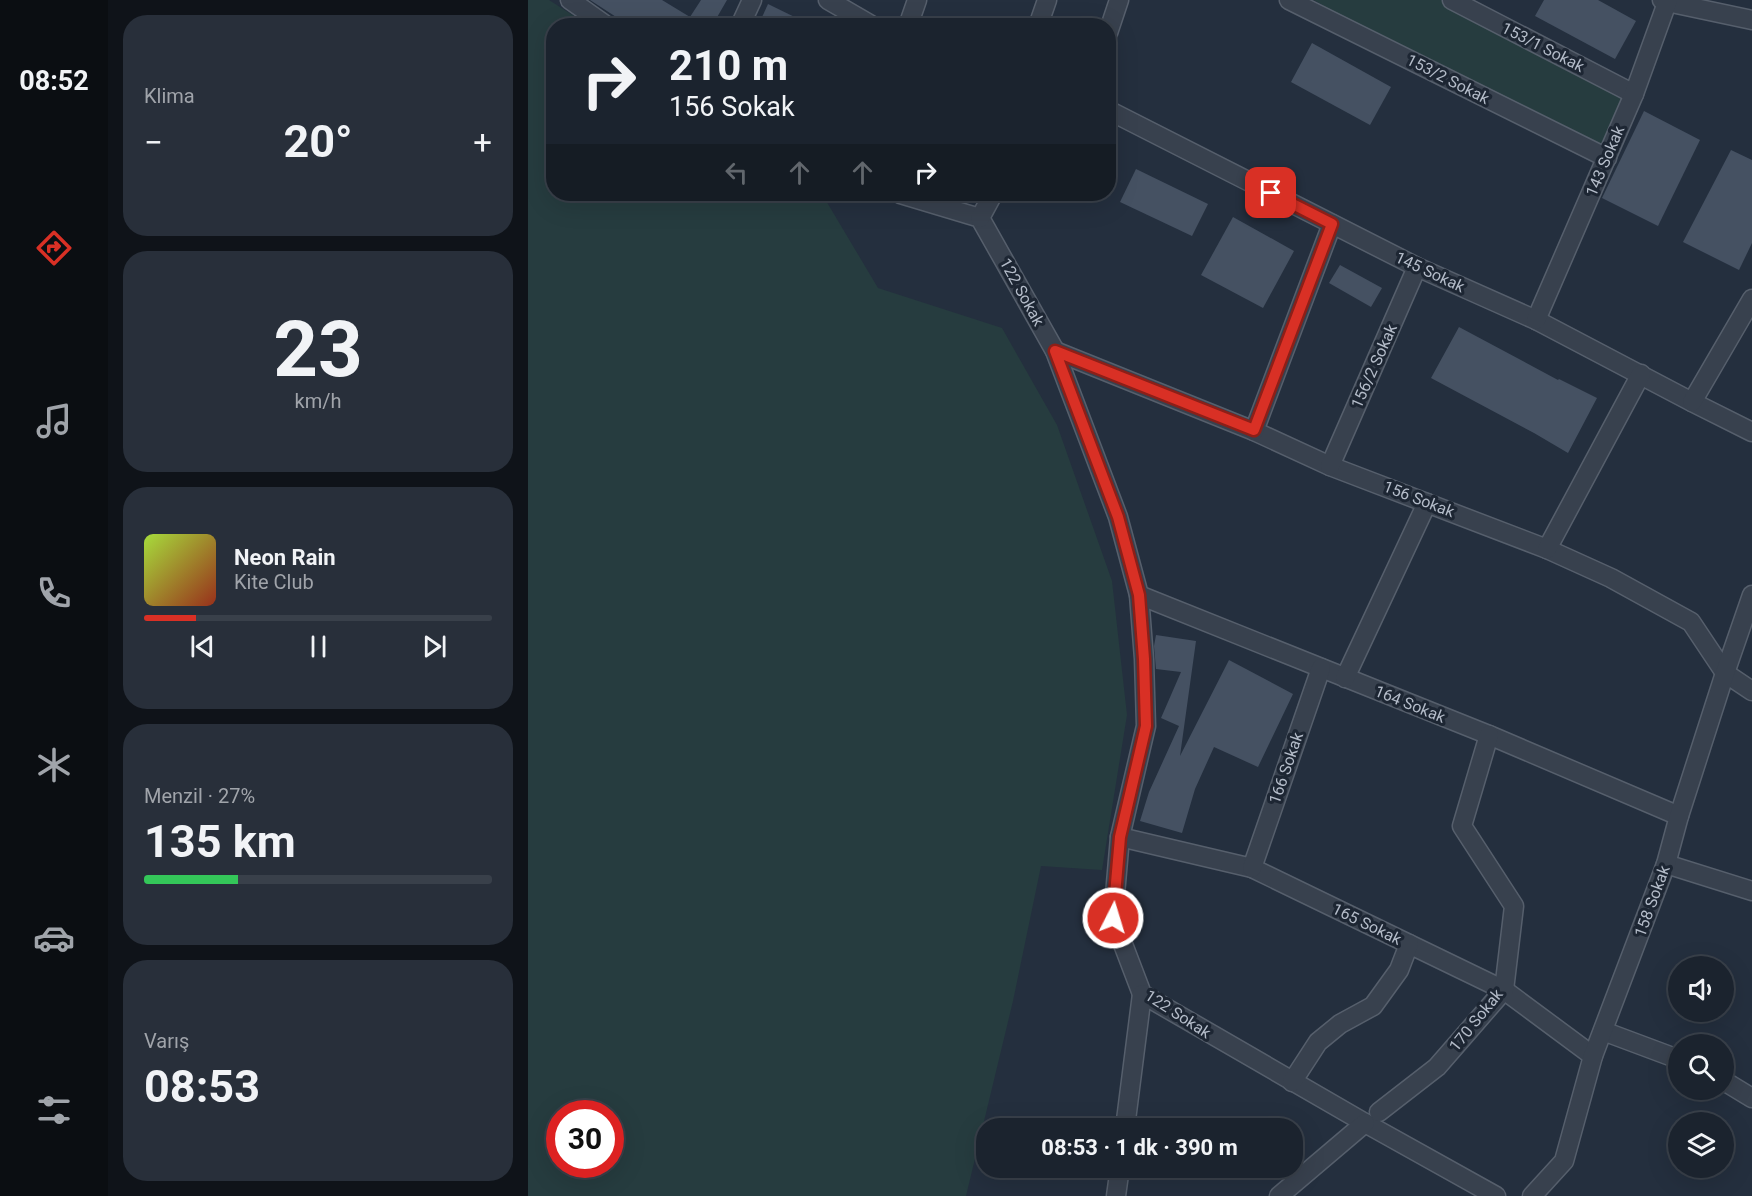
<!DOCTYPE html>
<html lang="tr">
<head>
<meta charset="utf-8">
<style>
	body { margin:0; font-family:Roboto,sans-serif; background:#282f3a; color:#f1f3f6; height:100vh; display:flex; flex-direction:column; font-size:22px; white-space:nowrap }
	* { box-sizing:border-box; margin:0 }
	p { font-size:20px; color:#a0a4aa }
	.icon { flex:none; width:33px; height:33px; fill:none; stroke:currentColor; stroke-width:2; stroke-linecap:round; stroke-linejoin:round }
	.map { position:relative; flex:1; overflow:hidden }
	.drawer { display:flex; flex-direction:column; gap:15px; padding:15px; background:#0f1319; width:420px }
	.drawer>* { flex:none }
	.hud { position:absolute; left:18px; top:18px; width:570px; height:183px; border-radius:24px; box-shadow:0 6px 24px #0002,0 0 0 2px #39404a; background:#1b232e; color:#f1f3f6; overflow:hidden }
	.controls { position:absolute; left:1140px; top:956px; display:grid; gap:12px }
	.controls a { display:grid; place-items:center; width:66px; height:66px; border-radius:50%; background:#1b232e; box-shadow:0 6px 24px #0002,0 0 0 2px #39404a; font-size:30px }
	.speed { position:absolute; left:18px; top:1100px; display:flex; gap:12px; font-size:30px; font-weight:700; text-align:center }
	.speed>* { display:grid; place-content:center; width:78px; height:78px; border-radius:50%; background:#1b232e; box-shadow:0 6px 24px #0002,0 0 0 2px #39404a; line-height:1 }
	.speed .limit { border:9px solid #d22; background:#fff; color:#111 }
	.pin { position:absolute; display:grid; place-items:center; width:51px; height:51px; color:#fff; margin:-26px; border-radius:12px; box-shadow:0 3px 9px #0006 }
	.me { position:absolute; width:66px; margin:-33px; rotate:5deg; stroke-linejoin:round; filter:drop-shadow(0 0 4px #0008) }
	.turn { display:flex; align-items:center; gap:21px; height:126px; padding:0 24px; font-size:27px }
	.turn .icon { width:78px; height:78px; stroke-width:2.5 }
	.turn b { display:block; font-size:42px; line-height:51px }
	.lanes { display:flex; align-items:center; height:57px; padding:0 24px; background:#0003; justify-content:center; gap:30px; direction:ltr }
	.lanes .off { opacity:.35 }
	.big { font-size:45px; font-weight:700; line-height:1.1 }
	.drawer .card { flex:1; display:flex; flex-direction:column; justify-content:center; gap:9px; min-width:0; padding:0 21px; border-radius:24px; background:#282f3a }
	.drawer .dial { align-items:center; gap:0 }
	.dial b { font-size:78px; line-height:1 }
	.song { display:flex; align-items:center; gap:18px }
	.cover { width:72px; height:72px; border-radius:9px; background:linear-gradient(135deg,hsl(80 70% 55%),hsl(10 70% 35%)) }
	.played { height:6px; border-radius:3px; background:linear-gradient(90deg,#d93025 15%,#39404a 15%) }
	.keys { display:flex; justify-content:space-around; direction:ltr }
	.heat { display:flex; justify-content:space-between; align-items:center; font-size:33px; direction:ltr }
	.charge { height:9px; border-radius:4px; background:linear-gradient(90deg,#34c759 27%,#39404a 0) }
	.trip { position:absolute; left:448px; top:1118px; width:327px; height:60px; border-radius:24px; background:#1b232e; box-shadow:0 6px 24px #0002,0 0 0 2px #39404a; font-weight:700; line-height:60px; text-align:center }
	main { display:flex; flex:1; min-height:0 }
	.tabs { display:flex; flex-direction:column; width:108px; justify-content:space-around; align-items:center; background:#0b0e12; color:#a0a4aa }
	.tabs .icon { width:42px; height:42px }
	.tabs .on { color:#d93025 }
	.tabs b { font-size:27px; color:#f1f3f6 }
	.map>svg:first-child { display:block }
</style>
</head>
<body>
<main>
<nav class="tabs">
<b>08:52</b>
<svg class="icon on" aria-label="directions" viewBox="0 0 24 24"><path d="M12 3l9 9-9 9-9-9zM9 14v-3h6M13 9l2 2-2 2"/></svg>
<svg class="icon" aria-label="music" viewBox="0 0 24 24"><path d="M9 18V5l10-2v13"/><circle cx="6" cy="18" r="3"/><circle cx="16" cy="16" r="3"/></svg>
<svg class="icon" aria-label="phone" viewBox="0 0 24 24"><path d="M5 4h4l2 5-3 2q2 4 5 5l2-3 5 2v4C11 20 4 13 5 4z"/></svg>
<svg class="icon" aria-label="climate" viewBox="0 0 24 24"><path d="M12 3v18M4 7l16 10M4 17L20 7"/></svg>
<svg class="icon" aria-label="car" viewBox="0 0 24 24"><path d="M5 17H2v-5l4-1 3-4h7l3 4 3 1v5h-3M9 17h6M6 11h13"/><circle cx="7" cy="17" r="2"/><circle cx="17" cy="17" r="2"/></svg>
<svg class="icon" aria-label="filters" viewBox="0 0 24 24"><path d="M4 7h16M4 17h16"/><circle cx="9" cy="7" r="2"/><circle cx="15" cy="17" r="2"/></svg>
</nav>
<section class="drawer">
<div class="card"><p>Klima</p>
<div class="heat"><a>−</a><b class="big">20°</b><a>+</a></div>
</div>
<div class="card dial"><b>23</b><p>km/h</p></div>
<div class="card">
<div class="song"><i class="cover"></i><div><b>Neon Rain</b><p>Kite Club</p></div></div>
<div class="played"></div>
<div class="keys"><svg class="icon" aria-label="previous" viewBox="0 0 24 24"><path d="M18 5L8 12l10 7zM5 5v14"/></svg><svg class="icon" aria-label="pause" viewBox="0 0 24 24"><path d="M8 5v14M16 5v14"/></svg><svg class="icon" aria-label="next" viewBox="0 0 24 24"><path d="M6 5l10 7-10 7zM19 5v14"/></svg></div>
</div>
<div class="card"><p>Menzil · 27%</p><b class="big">135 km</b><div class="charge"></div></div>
<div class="card"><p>Varış</p><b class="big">08:53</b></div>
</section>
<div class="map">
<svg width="1224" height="1196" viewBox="0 0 1224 1196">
	<rect width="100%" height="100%" fill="#242f3e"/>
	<g fill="#263c3f" fill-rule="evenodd">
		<path d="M 0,0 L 21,0 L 60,25 L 26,26 L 26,194 L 294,194 L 350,288 L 474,328 L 529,425 L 584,581 L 599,715 L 574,870 L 513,866 L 485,1001 L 438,1196 L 0,1196 ZM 32,1113 L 82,1113 L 82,1164 L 32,1164 Z"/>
		<polygon points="786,0 924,0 1106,94 1078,158 792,15 796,6"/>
	</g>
	<g fill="#455162">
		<polygon points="62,0 134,0 162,17 173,0 199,0 184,26 102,26"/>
		<polygon points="1016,0 1070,0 1108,21 1087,59 1007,16"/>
		<polygon points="240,4 285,26 230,26"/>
		<polygon points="784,43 863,87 842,125 763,82"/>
		<polygon points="1116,111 1172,140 1130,226 1074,198"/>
		<polygon points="1203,150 1224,160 1224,243 1211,270 1155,242"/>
		<polygon points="608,169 680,204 664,236 592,202"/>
		<polygon points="705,217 766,251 735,308 673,275"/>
		<polygon points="812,265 854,288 843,307 801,283"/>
		<polygon points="931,327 1030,380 1031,379 1069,398 1040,453 1006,433 903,378"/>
		<polygon points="628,635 668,641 652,756 701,660 765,694 730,767 686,747 667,789 654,833 612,821 621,792 651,726 633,718 653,672 628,669 626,646"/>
	</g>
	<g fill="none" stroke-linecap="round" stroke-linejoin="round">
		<g stroke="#565f6c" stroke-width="21">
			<g id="minor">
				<polyline points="42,0 79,26"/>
				<polyline points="300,0 345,26"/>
				<polyline points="761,0 1079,158"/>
				<polyline points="924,0 1106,94"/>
				<polyline points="1134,0 1139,2 1224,20"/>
				<polyline points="212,26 224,0"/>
				<polyline points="380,26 389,0"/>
				<polyline points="510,26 519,0"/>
				<polyline points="580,33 591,0"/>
				<polyline points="580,110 889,267 1008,320 1164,402 1224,432"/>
				<polyline points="372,194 452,218 527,351 590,517 611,595 616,659 618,726 592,837 585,918 614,994 837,1123 968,1196"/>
				<polyline points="452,218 465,194"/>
				<polyline points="1008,320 1106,94 1140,0"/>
				<polyline points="527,351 726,431 802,466 1019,549 1083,578 1163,622 1197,673 1224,691"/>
				<polyline points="1164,402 1224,299"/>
				<polyline points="726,431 804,224"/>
				<polyline points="802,466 889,267"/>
				<polyline points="1019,549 1113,374"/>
				<polyline points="611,595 961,735 1151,816"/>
				<polyline points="817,678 899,503"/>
				<polyline points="592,837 724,868 976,990 1065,1056"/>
				<polyline points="1138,864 1224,891"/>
				<polyline points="724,868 793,668"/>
				<polyline points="1075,1031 1150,1059"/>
				<polyline points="1196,1081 1224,1098"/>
				<polyline points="764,1082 790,1042 812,1024 845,1006 871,970 881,944"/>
				<polyline points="851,1112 909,1067 976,990 986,906 934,826 961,735"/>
				<polyline points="597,1128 614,994"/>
				<polyline points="588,1196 592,1167"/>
				<polyline points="751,1196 837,1123"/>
				<polyline points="1004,1196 1036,1161 1065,1056 1138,864 1151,816 1197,673 1224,595"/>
			</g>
		</g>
		<use href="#minor" stroke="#38414e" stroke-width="18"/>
	</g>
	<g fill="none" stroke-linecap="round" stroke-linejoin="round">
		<g stroke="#8d1f18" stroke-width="15">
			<polyline id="route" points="585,918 592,837 618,726 616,659 611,595 590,517 527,351 726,430 804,224 743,193"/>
		</g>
		<use href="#route" stroke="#d93025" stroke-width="10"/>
	</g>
	<g text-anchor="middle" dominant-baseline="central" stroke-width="6" stroke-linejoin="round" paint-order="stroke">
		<g font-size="16" fill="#b4bcc9" stroke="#1d2633">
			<text transform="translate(1015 47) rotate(27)">153/1 Sokak</text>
			<text transform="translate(920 79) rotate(27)">153/2 Sokak</text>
			<text transform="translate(1077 161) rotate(-67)">143 Sokak</text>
			<text transform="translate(902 272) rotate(25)">145 Sokak</text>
			<text transform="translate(494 292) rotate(61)">122 Sokak</text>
			<text transform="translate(846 366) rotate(-66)">156/2 Sokak</text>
			<text transform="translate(891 499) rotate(21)">156 Sokak</text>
			<text transform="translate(882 704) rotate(22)">164 Sokak</text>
			<text transform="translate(758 768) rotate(-71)">166 Sokak</text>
			<text transform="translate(1124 901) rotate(-70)">158 Sokak</text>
			<text transform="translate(839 924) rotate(26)">165 Sokak</text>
			<text transform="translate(650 1014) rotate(33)">122 Sokak</text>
			<text transform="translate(948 1020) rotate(-51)">170 Sokak</text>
		</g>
	</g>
</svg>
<div class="controls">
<a><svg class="icon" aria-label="sound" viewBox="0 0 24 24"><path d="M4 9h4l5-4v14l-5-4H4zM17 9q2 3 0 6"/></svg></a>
<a><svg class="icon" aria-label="search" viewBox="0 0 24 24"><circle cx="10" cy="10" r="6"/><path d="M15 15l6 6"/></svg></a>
<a><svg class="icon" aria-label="layers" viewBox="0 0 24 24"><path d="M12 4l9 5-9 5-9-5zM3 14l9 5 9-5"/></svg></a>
</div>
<div class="speed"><div class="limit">30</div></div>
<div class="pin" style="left:743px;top:193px;background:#d93025"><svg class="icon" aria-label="arrive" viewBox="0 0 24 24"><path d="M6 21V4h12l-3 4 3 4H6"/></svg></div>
<svg class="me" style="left:585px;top:918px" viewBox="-20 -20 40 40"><circle r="17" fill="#d93025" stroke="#fff" stroke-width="3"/><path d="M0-11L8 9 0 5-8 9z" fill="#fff"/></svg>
<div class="trip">08:53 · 1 dk · 390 m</div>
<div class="hud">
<div class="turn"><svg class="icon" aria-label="right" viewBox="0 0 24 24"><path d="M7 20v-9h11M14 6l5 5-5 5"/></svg><div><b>210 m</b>156 Sokak</div></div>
<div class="lanes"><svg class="icon off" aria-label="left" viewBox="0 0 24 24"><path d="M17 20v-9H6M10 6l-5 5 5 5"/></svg><svg class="icon off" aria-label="ahead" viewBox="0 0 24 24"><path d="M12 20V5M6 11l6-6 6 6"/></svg><svg class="icon off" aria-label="ahead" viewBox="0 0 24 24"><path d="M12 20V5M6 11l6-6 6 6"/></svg><svg class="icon" aria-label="right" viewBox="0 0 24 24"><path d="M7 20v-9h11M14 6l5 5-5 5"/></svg></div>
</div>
</div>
</main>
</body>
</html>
